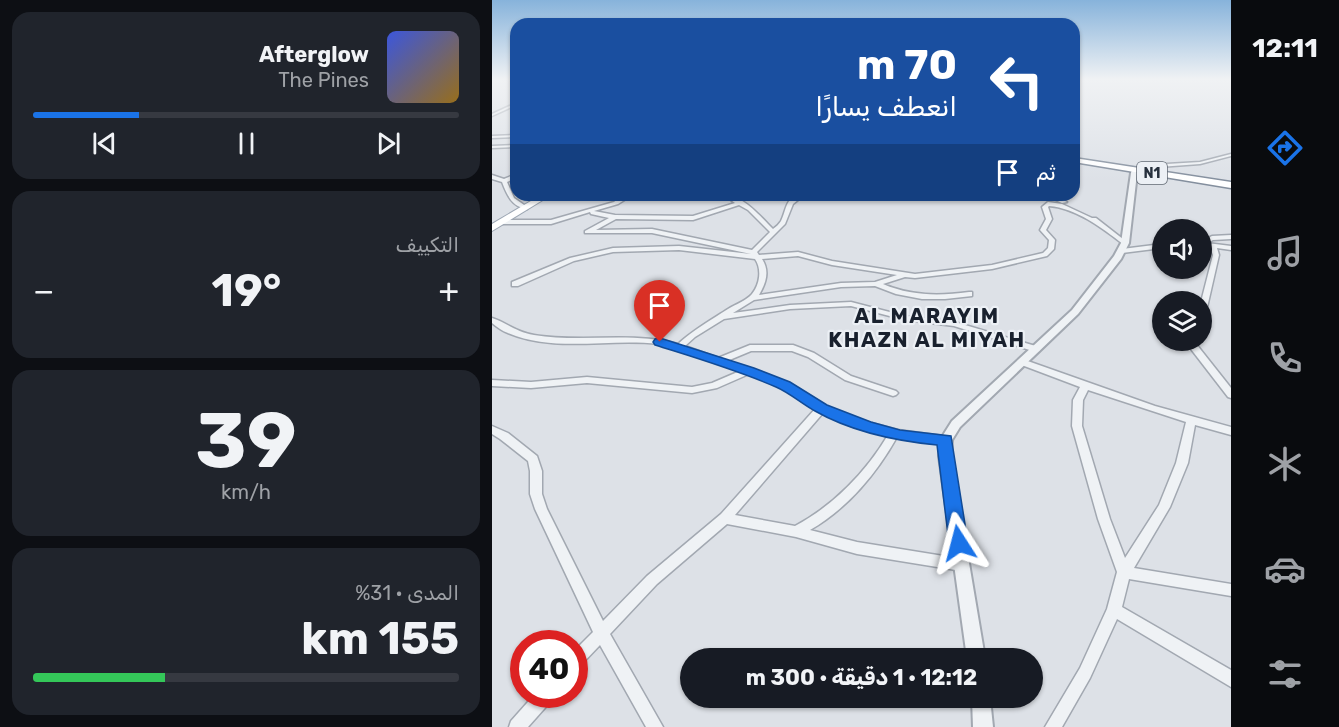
<!DOCTYPE html>
<html lang="ar">
<head>
<meta charset="utf-8">
<style>
	body { margin:0; font-family:Rubik,"Noto Naskh Arabic",sans-serif; background:#20242c; color:#f1f3f6; direction:rtl; height:100vh; display:flex; flex-direction:column; font-size:22px; white-space:nowrap }
	* { box-sizing:border-box; margin:0 }
	p { font-size:20px; color:#9ea1a6 }
	.icon { flex:none; width:33px; height:33px; fill:none; stroke:currentColor; stroke-width:2; stroke-linecap:round; stroke-linejoin:round }
	.map { position:relative; flex:1; overflow:hidden; direction:ltr }
	.sheet { display:flex; flex-direction:column; gap:12px; padding:12px; background:#0d0f14; width:492px }
	.sheet>* { flex:none }
	.guide { position:absolute; left:18px; top:18px; width:570px; height:183px; border-radius:18px; box-shadow:0 2px 4px #0004; direction:rtl; background:#1a4fa0; color:#fff; overflow:hidden }
	.buttons { position:absolute; left:660px; top:219px; display:grid; gap:12px }
	.buttons a { display:grid; place-items:center; width:60px; height:60px; border-radius:50%; background:#171b24; box-shadow:0 2px 4px #0004; font-size:30px }
	.speed { position:absolute; left:18px; top:630px; display:flex; gap:12px; font-size:30px; font-weight:700; text-align:center }
	.speed>* { display:grid; place-content:center; width:78px; height:78px; border-radius:50%; background:#171b24; box-shadow:0 2px 4px #0004; line-height:1 }
	.speed .limit { border:9px solid #d22; background:#fff; color:#111 }
	.pin { position:absolute; display:grid; place-items:center; width:51px; height:51px; color:#fff; margin:-62px -26px; border-radius:50% 50% 50% 0; rotate:-45deg; box-shadow:0 0 6px #0007 }
	.pin .icon { rotate:45deg }
	.me { position:absolute; width:66px; margin:-33px; rotate:351deg; stroke-linejoin:round; filter:drop-shadow(0 0 4px #0008) }
	.turn { display:flex; align-items:center; gap:21px; height:126px; padding:0 24px; font-size:27px }
	.turn .icon { width:78px; height:78px; stroke-width:2.5 }
	.turn b { display:block; font-size:42px; line-height:51px }
	.then { display:flex; align-items:center; height:57px; padding:0 24px; background:#0003; gap:12px; font-size:22px }
	.big { font-size:45px; font-weight:700; line-height:1.1 }
	.sheet .widget { flex:1; display:flex; flex-direction:column; justify-content:center; gap:9px; min-width:0; padding:0 21px; border-radius:18px; background:#20242c }
	.sheet .dial { align-items:center; gap:0 }
	.dial b { font-size:78px; line-height:1 }
	.song { display:flex; align-items:center; gap:18px }
	.cover { width:72px; height:72px; border-radius:9px; background:linear-gradient(135deg,hsl(230 70% 55%),hsl(40 70% 35%)) }
	.played { height:6px; border-radius:3px; background:linear-gradient(90deg,#1a73e8 25%,#363941 25%) }
	.keys { display:flex; justify-content:space-around; direction:ltr }
	.heat { display:flex; justify-content:space-between; align-items:center; font-size:33px; direction:ltr }
	.charge { height:9px; border-radius:4px; background:linear-gradient(90deg,#34c759 31%,#363941 0) }
	.trip { position:absolute; left:188px; top:648px; width:363px; height:60px; border-radius:30px; background:#171b24; box-shadow:0 2px 4px #0004; font-weight:700; line-height:60px; text-align:center; direction:rtl }
	main { display:flex; flex:1; min-height:0 }
	.tab-bar { display:flex; flex-direction:column; width:108px; justify-content:space-around; align-items:center; background:#090b0e; color:#9ea1a6 }
	.tab-bar .icon { width:42px; height:42px }
	.tab-bar .current { color:#1a73e8 }
	.tab-bar b { font-size:27px; color:#f1f3f6 }
	.map>svg:first-child { display:block }
</style>
</head>
<body>
<main>
<nav class="tab-bar">
<b>12:11</b>
<svg class="icon current" aria-label="directions" viewBox="0 0 24 24"><path d="M12 3l9 9-9 9-9-9zM9 14v-3h6M13 9l2 2-2 2"/></svg>
<svg class="icon" aria-label="music" viewBox="0 0 24 24"><path d="M9 18V5l10-2v13"/><circle cx="6" cy="18" r="3"/><circle cx="16" cy="16" r="3"/></svg>
<svg class="icon" aria-label="phone" viewBox="0 0 24 24"><path d="M5 4h4l2 5-3 2q2 4 5 5l2-3 5 2v4C11 20 4 13 5 4z"/></svg>
<svg class="icon" aria-label="climate" viewBox="0 0 24 24"><path d="M12 3v18M4 7l16 10M4 17L20 7"/></svg>
<svg class="icon" aria-label="car" viewBox="0 0 24 24"><path d="M5 17H2v-5l4-1 3-4h7l3 4 3 1v5h-3M9 17h6M6 11h13"/><circle cx="7" cy="17" r="2"/><circle cx="17" cy="17" r="2"/></svg>
<svg class="icon" aria-label="filters" viewBox="0 0 24 24"><path d="M4 7h16M4 17h16"/><circle cx="9" cy="7" r="2"/><circle cx="15" cy="17" r="2"/></svg>
</nav>
<div class="map">
<svg width="739" height="727" viewBox="0 0 739 727">
	<rect width="100%" height="100%" fill="#dde1e7"/>
	<g fill="none" stroke-linecap="round" stroke-linejoin="round">
		<g stroke="#a2a8b1" stroke-width="3">
			<g id="minor">
				<polygon points="24,103 24,105 0,116 0,114"/>
				<polygon points="24,135 24,137 0,138 0,136"/>
				<polygon points="24,145 24,147 0,148 0,146"/>
				<polygon points="739,154 739,156 708,164 667,167 645,171 644,174 642,175 639,173 640,169 658,165 708,162"/>
				<path d="M 24,174 L 24,178 L 15,182 L 22,198 L 35,207 L 35,209 C 20,207 15,195 10,182 L 0,179 L 0,175 L 12,179 Z"/>
				<path d="M 135,195 L 154,195 L 151,197 L 134,199 L 126,204 L 102,211 L 123,215 L 201,216 L 243,203 L 232,195 C 251,195 269,217 281,229 C 284,227 287,224 289,221 C 295,209 293,195 312,195 L 301,204 L 293,224 L 265,252 L 267,255 L 306,252 L 340,261 L 423,274 L 500,265 L 551,253 L 556,248 L 557,240 L 548,230 L 554,219 L 550,207 L 556,202 L 570,204 L 600,218 L 604,218 L 636,243 L 631,244 C 610,228 584,208 557,206 L 556,207 L 560,219 L 554,230 L 563,240 L 562,249 L 555,256 L 500,269 L 423,278 L 413,277 L 391,284 C 419,296 447,296 477,292 L 480,292 L 480,296 L 453,299 L 430,299 L 404,294 L 383,286 L 349,287 L 262,300 L 241,313 L 298,305 L 359,302 L 413,316 L 463,322 L 547,347 L 548,349 L 547,351 L 544,352 L 462,326 L 413,320 L 359,306 L 298,309 L 232,319 L 203,337 L 193,346 L 226,358 L 258,345 L 301,345 L 322,353 L 359,376 L 404,391 L 406,393 L 404,395 L 401,396 L 353,380 L 316,357 L 300,351 L 259,351 L 235,361 L 296,383 L 335,407 L 364,419 L 406,430 L 458,437 L 459,440 L 458,443 L 454,444 L 405,437 C 385,473 355,509 318,530 L 365,542 L 470,559 L 475,561 L 477,565 L 475,569 L 470,571 L 365,554 L 304,537 L 235,524 L 165,584 L 118,634 L 171,727 L 154,727 L 108,645 L 87,667 L 82,669 L 82,651 L 101,632 L 43,509 L 38,494 L 38,471 L 36,461 L 8,439 L 0,434 L 0,426 L 16,433 L 45,456 L 50,471 L 50,494 L 55,509 L 111,621 L 155,576 L 229,514 L 323,409 L 290,387 L 257,374 L 225,388 L 200,393 L 95,383 L 39,388 L 0,386 L 0,380 L 39,382 L 95,377 L 200,387 L 220,383 L 248,371 C 223,363 191,347 166,344 C 117,338 63,353 16,333 C 10,331 5,327 0,323 L 0,318 C 15,323 24,332 42,335 C 90,343 139,331 186,344 C 201,330 219,320 236,309 C 244,304 254,301 260,294 C 268,284 270,269 263,259 L 187,250 L 121,252 L 82,261 L 26,286 L 20,286 L 20,282 L 78,258 L 121,248 L 187,246 L 259,254 L 160,233 L 93,233 L 93,231 L 117,218 L 99,214 L 98,212 L 59,224 L 10,224 L 7,222 L 10,220 L 59,220 L 122,202 L 130,196 ZM 247,205 L 256,210 L 278,232 L 260,250 L 160,229 L 104,230 L 124,219 L 201,220 ZM 306,256 L 340,265 L 405,275 L 383,282 L 349,283 L 267,295 C 274,283 278,271 270,259 ZM 331,413 L 357,424 L 396,435 C 374,472 341,506 303,526 L 243,515 Z"/>
				<polygon points="553,195 561,195 575,202 570,203"/>
				<polygon points="739,235 739,239 721,240 715,243 739,246 739,250 725,248 727,255 714,312 710,314 709,302 721,255 718,247 710,245 710,241 720,236"/>
				<polygon points="670,244 670,248 630,253 627,251 630,249"/>
				<polygon points="692,340 701,340 739,388 739,398 736,397"/>
				<path d="M 530,359 L 663,406 L 739,427 L 739,435 L 703,425 L 696,463 L 678,507 L 642,568 L 739,584 L 739,596 L 637,579 L 630,607 L 739,670 L 739,687 L 625,619 L 598,678 L 570,727 L 553,727 L 588,668 L 615,609 L 625,572 L 606,519 L 580,426 L 581,400 L 588,387 L 527,364 L 526,362 L 527,360 ZM 596,390 L 694,422 L 684,463 L 667,505 L 633,558 L 618,519 L 590,426 L 591,400 Z"/>
				<polygon points="43,694 62,694 60,700 36,727 17,727 19,721"/>
			</g>
		</g>
		<g stroke="#a2a8b1" stroke-width="4">
			<g id="tertiary">
				<polygon points="642,171 645,173 637,243 629,259 586,314 468,427 460,440 459,456 493,658 475,658 447,456 448,440 460,421 580,310 622,256 629,243 639,173"/>
				<polygon points="480,698 498,698 501,727 481,727"/>
			</g>
		</g>
		<g stroke="#9ca6b3" stroke-width="2">
			<polygon id="primary" points="49,195 59,195 0,231 0,224"/>
		</g>
		<g stroke="#848f9e" stroke-width="3">
			<polygon id="trunk" points="582,158 739,182 739,188 582,162"/>
		</g>
		<use href="#minor" fill="#eff2f5" fill-rule="evenodd"/>
		<use href="#tertiary" fill="#eff2f5" fill-rule="evenodd"/>
		<use href="#primary" fill="#fff" fill-rule="evenodd"/>
		<use href="#trunk" fill="#fff" fill-rule="evenodd"/>
	</g>
	<linearGradient id="sky" x2="0" y2="1"><stop stop-color="#87b3db"/><stop offset="0.44" stop-color="#f0f2f4"/><stop offset="1" stop-color="#f0f2f4" stop-opacity="0"/></linearGradient>
	<rect width="739" height="180" fill="url(#sky)"/>
	<path fill="#1a73e8" stroke="#114b97" stroke-width="1.5" d="M 168,338 L 262,368 L 298,382 L 335,405 L 379,422 L 408,430 L 459,436 L 476,543 L 473,549 L 467,552 L 460,549 L 457,543 L 445,445 C 404,441 360,432 323,411 C 310,404 298,393 284,387 C 245,370 204,358 163,345 L 161,342 L 163,339 Z"/>
	<g text-anchor="middle" dominant-baseline="central" stroke-width="4.5" stroke-linejoin="round" paint-order="stroke">
		<rect fill="#ecf0f5" stroke="#616a74" stroke-width="1.5" x="645" y="162" width="30" height="22" rx="4.5"/>
		<g font-size="14" font-weight="bold" fill="#26303d">
			<text x="660" y="173">N1</text>
		</g>
		<g font-size="21" font-weight="bold" letter-spacing="1.5" fill="#19212e" stroke="#ecf0f5">
			<text x="435" y="315">AL MARAYIM<tspan x="435" dy="24">KHAZN AL MIYAH</tspan></text>
		</g>
	</g>
</svg>
<div class="buttons">
<a><svg class="icon" aria-label="sound" viewBox="0 0 24 24"><path d="M4 9h4l5-4v14l-5-4H4zM17 9q2 3 0 6"/></svg></a>
<a><svg class="icon" aria-label="layers" viewBox="0 0 24 24"><path d="M12 4l9 5-9 5-9-5zM3 14l9 5 9-5"/></svg></a>
</div>
<div class="speed"><div class="limit">40</div></div>
<div class="pin" style="left:168px;top:342px;background:#d93025"><svg class="icon" aria-label="arrive" viewBox="0 0 24 24"><path d="M6 21V4h12l-3 4 3 4H6"/></svg></div>
<svg class="me" style="left:467px;top:543px" viewBox="-20 -20 40 40"><path d="M0-17L14 15 0 8-14 15z" fill="#1a73e8" stroke="#fff" stroke-width="4"/></svg>
<div class="trip">12:12 · 1 دقيقة · 300 m</div>
<div class="guide">
<div class="turn"><svg class="icon" aria-label="left" viewBox="0 0 24 24"><path d="M17 20v-9H6M10 6l-5 5 5 5"/></svg><div><b>70 m</b>انعطف يسارًا</div></div>
<div class="then">ثم<svg class="icon" aria-label="arrive" viewBox="0 0 24 24"><path d="M6 21V4h12l-3 4 3 4H6"/></svg></div>
</div>
</div>
<section class="sheet">
<div class="widget">
<div class="song"><i class="cover"></i><div><b>Afterglow</b><p>The Pines</p></div></div>
<div class="played"></div>
<div class="keys"><svg class="icon" aria-label="previous" viewBox="0 0 24 24"><path d="M18 5L8 12l10 7zM5 5v14"/></svg><svg class="icon" aria-label="pause" viewBox="0 0 24 24"><path d="M8 5v14M16 5v14"/></svg><svg class="icon" aria-label="next" viewBox="0 0 24 24"><path d="M6 5l10 7-10 7zM19 5v14"/></svg></div>
</div>
<div class="widget"><p>التكييف</p>
<div class="heat"><a>−</a><b class="big">19°</b><a>+</a></div>
</div>
<div class="widget dial"><b>39</b><p>km/h</p></div>
<div class="widget"><p>المدى · 31%</p><b class="big">155 km</b><div class="charge"></div></div>
</section>
</main>
</body>
</html>
